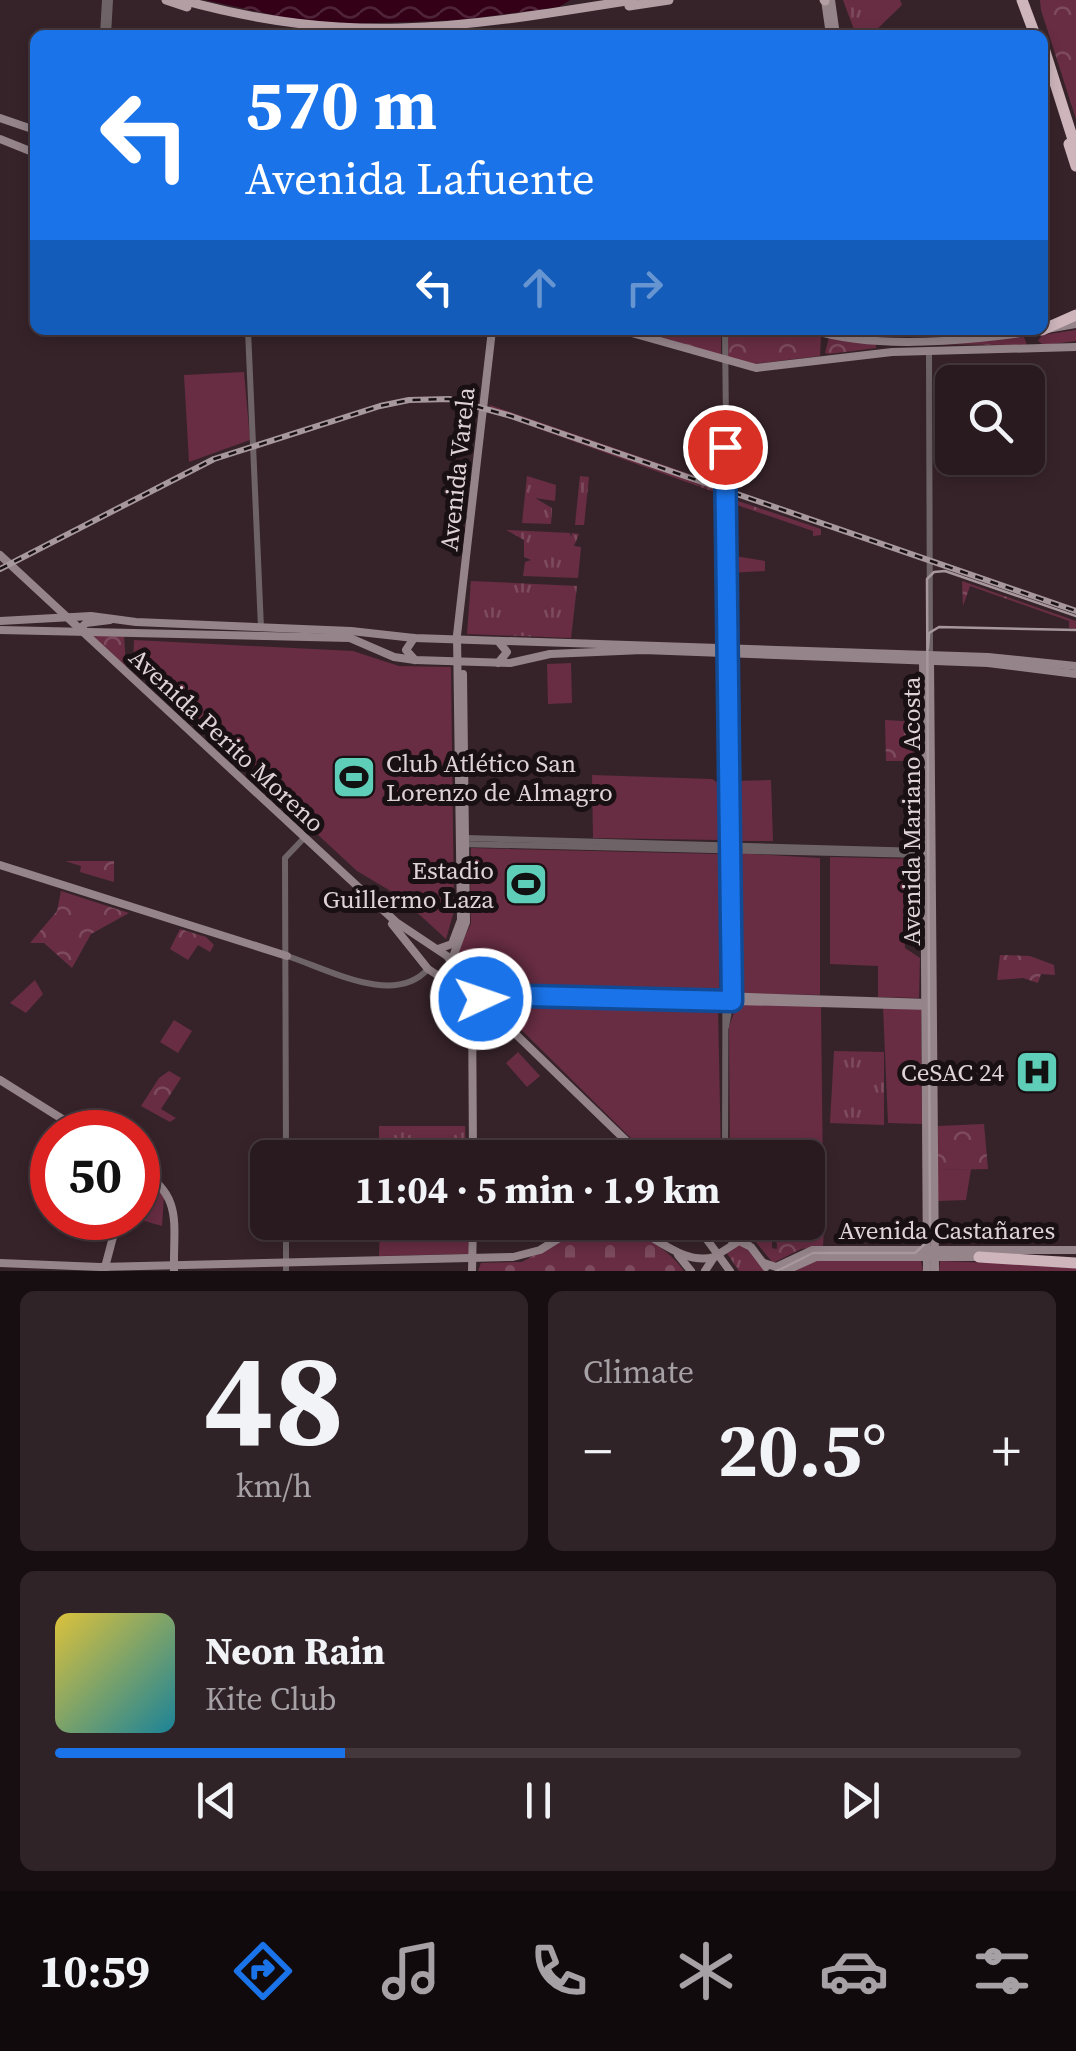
<!DOCTYPE html>
<html lang="en">
<head>
<meta charset="utf-8">
<style>
	body { margin:0; font-family:"Source Serif 4",serif; background:#302328; color:#f1f3f6; height:100vh; display:flex; flex-direction:column; font-size:38px; white-space:nowrap }
	* { box-sizing:border-box; margin:0 }
	p { font-size:32px; color:#a5a1a4 }
	.icon { flex:none; width:55px; height:55px; fill:none; stroke:currentColor; stroke-width:2; stroke-linecap:round; stroke-linejoin:round }
	.map { position:relative; height:1271px; overflow:hidden }
	.panel { display:flex; flex-direction:column; gap:20px; padding:20px; background:#160e11; flex:1 }
	.panel>* { flex:none }
	.banner { position:absolute; left:30px; top:30px; width:1018px; height:305px; border-radius:15px; box-shadow:0 5px 15px #0003,0 0 0 2px #44383d; background:#1a73e8; color:#fff; overflow:hidden }
	.fabs { position:absolute; left:935px; top:365px; display:grid; gap:20px }
	.fabs a { display:grid; place-items:center; width:110px; height:110px; border-radius:15px; background:#281a1f; box-shadow:0 5px 15px #0003,0 0 0 2px #44383d; font-size:50px }
	.speed { position:absolute; left:30px; top:1110px; display:flex; gap:20px; font-size:50px; font-weight:700; text-align:center }
	.speed>* { display:grid; place-content:center; width:130px; height:130px; border-radius:50%; background:#281a1f; box-shadow:0 5px 15px #0003,0 0 0 2px #44383d; line-height:1 }
	.speed .limit { border:15px solid #d22; background:#fff; color:#111 }
	.pin { position:absolute; display:grid; place-items:center; width:85px; height:85px; color:#fff; margin:-42px; border:5px solid #fff; border-radius:50%; box-shadow:0 2px 10px #0007 }
	.me { position:absolute; width:110px; margin:-55px; rotate:87deg; stroke-linejoin:round; filter:drop-shadow(0 0 8px #0008) }
	.turn { display:flex; align-items:center; gap:35px; height:210px; padding:0 50px; font-size:45px }
	.turn .icon { width:130px; height:130px; stroke-width:2.5 }
	.turn b { display:block; font-size:70px; line-height:85px }
	.lanes { display:flex; align-items:center; height:95px; padding:0 50px; background:#0003; justify-content:center; gap:50px; direction:ltr }
	.lanes .off { opacity:.35 }
	.big { font-size:75px; font-weight:700; line-height:1.1 }
	.panel .widget { flex:1; display:flex; flex-direction:column; justify-content:center; gap:15px; min-width:0; padding:0 35px; border-radius:15px; background:#302328 }
	.panel .dial { align-items:center; gap:0 }
	.dial b { font-size:130px; line-height:1 }
	.song { display:flex; align-items:center; gap:30px }
	.cover { width:120px; height:120px; border-radius:15px; background:linear-gradient(135deg,hsl(50 70% 55%),hsl(190 70% 35%)) }
	.played { height:10px; border-radius:5px; background:linear-gradient(90deg,#1a73e8 30%,#44383d 30%) }
	.keys { display:flex; justify-content:space-around; direction:ltr }
	.heat { display:flex; justify-content:space-between; align-items:center; font-size:55px; direction:ltr }
	.panel .tiles { flex:1; display:grid; gap:20px; grid-template-columns:1fr 1fr }
	.widget:last-child { grid-column:span 2 }
	.trip { position:absolute; left:250px; top:1140px; width:575px; height:100px; border-radius:15px; background:#281a1f; box-shadow:0 5px 15px #0003,0 0 0 2px #44383d; font-weight:700; line-height:100px; text-align:center }
	.tabs { display:flex; height:160px; justify-content:space-around; align-items:center; background:#100a0c; color:#a5a1a4 }
	.tabs .icon { width:70px; height:70px }
	.tabs .current { color:#1a73e8 }
	.tabs b { font-size:45px; color:#f1f3f6 }
	.map>svg:first-child { display:block }
</style>
</head>
<body>
<div class="map">
<svg width="1076" height="1271" viewBox="0 0 1076 1271">
	<defs>
		<pattern id="grass-tufts" width="24" height="20" patternUnits="userSpaceOnUse" patternTransform="scale(2.5)"><rect width="24" height="20" fill="#682d43"/><path d="M3 7l-1-3M5 7V3M7 7l1-3M15 17l-1-3M17 17v-4M19 17l1-3" fill="none" stroke="#7d4b5d"/></pattern>
		<pattern id="cemetery-stones" width="16" height="16" patternUnits="userSpaceOnUse" patternTransform="scale(2.5)"><rect width="16" height="16" fill="#682d43"/><path d="M2 7V4a2 2 0 0 1 4 0v3zM10 15v-3a2 2 0 0 1 4 0v3z" fill="#7d4b5d"/></pattern>
		<pattern id="park-crowns" width="20" height="18" patternUnits="userSpaceOnUse" patternTransform="scale(2.5)"><rect width="20" height="18" fill="#682d43"/><path d="M2 6a3 3 0 1 1 6 0M12 15a3 3 0 1 1 6 0" fill="none" stroke="#7d4b5d"/></pattern>
		<pattern id="water-waves" width="16" height="10" patternUnits="userSpaceOnUse" patternTransform="scale(2.5)"><rect width="16" height="10" fill="#330017"/><path d="M0 5q4-4 8 0t8 0" fill="none" stroke="#502438"/></pattern>
	</defs>
	<rect width="100%" height="100%" fill="#362329"/>
	<g fill="url(#grass-tufts)">
		<polygon points="843,0 900,0 902,5 871,35 856,35"/>
		<polygon points="490,405 698,477 721,488 490,408"/>
		<polygon points="489,411 721,491 721,492 717,493"/>
		<polygon points="527,476 556,485 555,501 535,498 552,508 551,524 522,523"/>
		<polygon points="580,476 589,477 584,525 575,525"/>
		<polygon points="506,530 570,533 571,537 572,533 579,534 574,546 581,547 578,578 523,576 525,562 531,560 524,557 524,540"/>
		<polygon points="471,581 577,586 571,638 467,634"/>
		<polygon points="834,1051 884,1052 884,1125 830,1123"/>
		<polygon points="379,1126 465,1126 466,1157 379,1157"/>
		<polygon points="737,1243 748,1247 766,1271 739,1271 726,1252"/>
	</g>
	<path fill="url(#cemetery-stones)" d="M 597,1225 C 632,1229 662,1241 684,1271 L 478,1271 L 481,1263 L 522,1262 L 583,1227 Z"/>
	<g fill="url(#park-crowns)">
		<polygon points="1040,0 1076,0 1076,119 1041,10"/>
		<polygon points="628,330 721,330 721,356"/>
		<polygon points="728,330 804,330 821,337 820,356 746,365 728,359"/>
		<polygon points="1076,330 1076,341 1044,345 1038,341 1042,335"/>
		<polygon points="829,337 876,344 876,348 829,354 825,353"/>
		<polygon points="1024,337 1027,345 882,344"/>
		<polygon points="729,498 821,529 821,535 813,536 813,531 731,503"/>
		<polygon points="962,581 1076,621 1076,629 1069,628 1069,621 970,586 963,606"/>
		<polygon points="92,635 124,635 126,667"/>
		<polygon points="885,720 919,722 919,761 886,761"/>
		<polygon points="65,861 114,861 114,882 80,872 81,866"/>
		<polygon points="61,891 129,913 91,934 72,968 44,943 30,943 57,911"/>
		<polygon points="180,929 206,937 214,945 210,952 198,945 188,960 170,949"/>
		<polygon points="1000,955 1030,956 1054,965 1055,975 1041,974 1038,983 1023,978 997,980"/>
		<polygon points="169,1071 181,1078 161,1109 176,1118 170,1122 141,1106 159,1078"/>
		<polygon points="984,1124 988,1169 938,1170 938,1126"/>
		<polygon points="806,1225 807,1232 824,1229 823,1246 801,1249 773,1263 745,1229 763,1227 764,1239 772,1239 772,1248 777,1249 776,1227"/>
	</g>
	<g fill="#682d43">
		<polygon points="244,372 250,440 189,462 184,375"/>
		<polygon points="729,555 765,561 765,571 729,573"/>
		<polygon points="134,640 353,651 399,666 451,667 454,911 446,939 399,896 357,871 133,664"/>
		<polygon points="571,663 572,703 548,704 547,664"/>
		<polygon points="592,775 712,779 720,784 719,840 593,838"/>
		<polygon points="771,780 773,841 735,841 733,781"/>
		<polygon points="471,848 720,854 719,991 474,983 457,954 471,923 470,903 477,902 470,898"/>
		<polygon points="736,853 820,858 820,995 735,993"/>
		<polygon points="830,857 919,859 919,881 903,898 905,948 920,958 919,998 878,997 878,966 830,964"/>
		<polygon points="35,980 43,994 26,1013 10,1003"/>
		<polygon points="488,997 718,1006 721,1157 650,1157"/>
		<polygon points="737,1004 821,1005 823,1182 808,1183 808,1158 730,1158 729,1027"/>
		<polygon points="883,1007 921,1009 922,1124 888,1123"/>
		<polygon points="174,1020 192,1031 178,1053 160,1042"/>
		<polygon points="518,1052 540,1076 527,1087 506,1063"/>
		<polygon points="971,1169 966,1200 938,1201 938,1170"/>
		<polygon points="138,1182 153,1183 164,1196 162,1226 134,1218 138,1218"/>
		<polygon points="380,1223 468,1223 469,1254 379,1256"/>
		<polygon points="817,1261 921,1261 923,1271 791,1271"/>
		<polygon points="940,1261 1076,1266 1076,1271 939,1271"/>
	</g>
	<polygon fill="url(#water-waves)" points="205,0 570,0 559,7 460,20 347,24 287,18"/>
	<g fill="none" stroke-linecap="round" stroke-linejoin="round">
		<g stroke="#6e6467" stroke-width="6">
			<polyline points="103,35 105,0"/>
			<polyline points="108,35 110,0"/>
			<polyline points="248,330 261,628"/>
			<polyline points="725,330 732,995 726,1027"/>
			<polyline points="929,351 930,655"/>
			<polyline points="465,838 923,851"/>
			<polyline points="461,844 923,855"/>
			<path d="M 287,956 C 328,969 394,1007 428,969"/>
			<polyline points="286,1158 285,858 304,838"/>
			<polyline points="725,1158 726,780"/>
			<polyline points="731,1222 734,1233 731,1243"/>
			<polyline points="738,1222 750,1246"/>
			<polyline points="286,1271 286,1222"/>
		</g>
		<g stroke="#95858a" stroke-width="8">
			<polyline points="825,0 830,35"/>
			<polyline points="831,0 836,35"/>
			<polyline points="0,118 35,130"/>
			<polyline points="0,139 35,153"/>
			<polyline points="621,330 756,368 892,352 1076,347"/>
			<path d="M 813,330 C 884,353 1002,338 1076,324"/>
			<polyline points="0,555 396,922 447,956 474,994 644,1158"/>
			<polyline points="0,621 91,616 136,622 351,631 414,638 988,657 1076,666"/>
			<polyline points="0,630 350,638 394,657 415,660 510,663 550,654 643,650 988,663 1076,674"/>
			<polyline points="78,631 86,623 110,620"/>
			<polyline points="414,638 406,650 415,660"/>
			<polyline points="923,659 927,1271"/>
			<polyline points="930,660 935,1271"/>
			<polyline points="498,663 507,652 498,641"/>
			<polyline points="0,865 287,956"/>
			<polyline points="392,924 428,969 473,998"/>
			<polyline points="438,949 452,944 461,920 457,635 492,330"/>
			<polyline points="451,962 466,922 463,674"/>
			<polyline points="470,984 482,988 929,1003"/>
			<polyline points="474,994 930,1006"/>
			<polyline points="472,997 473,1158"/>
			<polyline points="473,1027 483,1019 497,1020"/>
			<polyline points="0,1080 83,1132"/>
			<path d="M 138,1168 C 184,1197 173,1222 174,1271"/>
			<path d="M 620,1222 C 652,1231 680,1266 714,1257"/>
			<polyline points="694,1222 730,1271"/>
			<polyline points="678,1255 691,1271"/>
			<polyline points="0,1263 100,1267 513,1257 540,1250 585,1222"/>
			<polyline points="764,1263 776,1267 812,1250 1076,1250"/>
			<polyline points="104,1271 118,1218"/>
			<polyline points="472,1271 473,1222"/>
			<polyline points="705,1271 714,1257 739,1241 751,1247 766,1267"/>
			<polyline points="785,1271 816,1257 982,1257"/>
		</g>
		<g stroke="#b39ea4" stroke-width="9">
			<polyline points="166,0 187,7"/>
			<path d="M 182,0 C 353,47 463,27 633,0"/>
			<polyline points="824,0 825,1"/>
			<polyline points="629,6 669,0"/>
		</g>
		<g stroke="#ceb5bc" stroke-width="11">
			<polyline points="1022,0 1035,35"/>
			<polyline points="1042,42 1076,149"/>
			<polyline points="1069,144 1076,166"/>
			<polyline points="1042,330 1076,315"/>
			<polyline points="979,1257 1076,1263"/>
		</g>
		<g stroke="#a7989d" stroke-width="2.5">
			<polyline points="928,648 929,633 939,627 1076,630"/>
			<polyline points="777,1271 813,1253 915,1253 930,1239 927,579 934,572 945,571 1076,616"/>
		</g>
		<g stroke="#a7989d" stroke-width="6">
			<polyline id="rail" points="0,569 214,459 380,406 409,400 449,399 511,416 1076,611"/>
		</g>
		<use href="#rail" stroke="#181012" stroke-width="2.5" stroke-dasharray="8" stroke-linecap="butt"/>
	</g>
	<g fill="none" stroke-linecap="round" stroke-linejoin="round">
		<g stroke="#114b97" stroke-width="25">
			<polyline id="route" points="481,999 484,995 732,1001 725,447"/>
		</g>
		<use href="#route" stroke="#1a73e8" stroke-width="18"/>
	</g>
	<defs>
		<g id="stadium-square" transform="scale(2.25)"><rect x="-9" y="-9" width="18" height="18" rx="4" fill="#5eceb8" stroke="#181012"/><path d="M0-5a6.5 5 0 1 0 0 10a6.5 5 0 1 0 0-10ZM-3.5-1.8h7v3.6h-7Z" fill="#111"/></g>
		<g id="hospital-square" transform="scale(2.25)"><rect x="-9" y="-9" width="18" height="18" rx="4" fill="#5eceb8" stroke="#181012"/><path d="M-5-5h3v3.5h4V-5h3V5h-3V1.5h-4V5h-3Z" fill="#111"/></g>
	</defs>
	<g fill-rule="evenodd">
		<use href="#stadium-square" x="354" y="777"/>
		<use href="#stadium-square" x="526" y="884"/>
		<use href="#hospital-square" x="1037" y="1072"/>
	</g>
	<g text-anchor="middle" dominant-baseline="central" stroke-width="10" stroke-linejoin="round" paint-order="stroke">
		<g font-size="25" fill="#e0d3d7" stroke="#181012">
			<text transform="translate(457 469) rotate(-84)">Avenida Varela</text>
			<text transform="translate(227 740) rotate(43)">Avenida Perito Moreno</text>
			<text transform="translate(911 811) rotate(-90)">Avenida Mariano Acosta</text>
			<text x="947" y="1230">Avenida Castañares</text>
		</g>
		<g font-size="25" fill="#e0d3d7" stroke="#181012" text-anchor="end">
			<text x="386" y="763" text-anchor="start">Club Atlético San<tspan x="386" dy="29">Lorenzo de Almagro</tspan></text>
			<text x="494" y="870">Estadio<tspan x="494" dy="29">Guillermo Laza</tspan></text>
			<text x="1004" y="1072">CeSAC 24</text>
		</g>
	</g>
</svg>
<div class="fabs">
<a><svg class="icon" aria-label="search" viewBox="0 0 24 24"><circle cx="10" cy="10" r="6"/><path d="M15 15l6 6"/></svg></a>
</div>
<div class="speed"><div class="limit">50</div></div>
<div class="pin" style="left:725px;top:447px;background:#d93025"><svg class="icon" aria-label="arrive" viewBox="0 0 24 24"><path d="M6 21V4h12l-3 4 3 4H6"/></svg></div>
<svg class="me" style="left:481px;top:999px" viewBox="-20 -20 40 40"><circle r="17" fill="#1a73e8" stroke="#fff" stroke-width="3"/><path d="M0-11L8 9 0 5-8 9z" fill="#fff"/></svg>
<div class="trip">11:04 · 5 min · 1.9 km</div>
<div class="banner">
<div class="turn"><svg class="icon" aria-label="left" viewBox="0 0 24 24"><path d="M17 20v-9H6M10 6l-5 5 5 5"/></svg><div><b>570 m</b>Avenida Lafuente</div></div>
<div class="lanes"><svg class="icon" aria-label="left" viewBox="0 0 24 24"><path d="M17 20v-9H6M10 6l-5 5 5 5"/></svg><svg class="icon off" aria-label="ahead" viewBox="0 0 24 24"><path d="M12 20V5M6 11l6-6 6 6"/></svg><svg class="icon off" aria-label="right" viewBox="0 0 24 24"><path d="M7 20v-9h11M14 6l5 5-5 5"/></svg></div>
</div>
</div>
<section class="panel">
<div class="tiles">
<div class="widget dial"><b>48</b><p>km/h</p></div>
<div class="widget"><p>Climate</p>
<div class="heat"><a>−</a><b class="big">20.5°</b><a>+</a></div>
</div>
<div class="widget">
<div class="song"><i class="cover"></i><div><b>Neon Rain</b><p>Kite Club</p></div></div>
<div class="played"></div>
<div class="keys"><svg class="icon" aria-label="previous" viewBox="0 0 24 24"><path d="M18 5L8 12l10 7zM5 5v14"/></svg><svg class="icon" aria-label="pause" viewBox="0 0 24 24"><path d="M8 5v14M16 5v14"/></svg><svg class="icon" aria-label="next" viewBox="0 0 24 24"><path d="M6 5l10 7-10 7zM19 5v14"/></svg></div>
</div>
</div>
</section>
<nav class="tabs">
<b>10:59</b>
<svg class="icon current" aria-label="directions" viewBox="0 0 24 24"><path d="M12 3l9 9-9 9-9-9zM9 14v-3h6M13 9l2 2-2 2"/></svg>
<svg class="icon" aria-label="music" viewBox="0 0 24 24"><path d="M9 18V5l10-2v13"/><circle cx="6" cy="18" r="3"/><circle cx="16" cy="16" r="3"/></svg>
<svg class="icon" aria-label="phone" viewBox="0 0 24 24"><path d="M5 4h4l2 5-3 2q2 4 5 5l2-3 5 2v4C11 20 4 13 5 4z"/></svg>
<svg class="icon" aria-label="climate" viewBox="0 0 24 24"><path d="M12 3v18M4 7l16 10M4 17L20 7"/></svg>
<svg class="icon" aria-label="car" viewBox="0 0 24 24"><path d="M5 17H2v-5l4-1 3-4h7l3 4 3 1v5h-3M9 17h6M6 11h13"/><circle cx="7" cy="17" r="2"/><circle cx="17" cy="17" r="2"/></svg>
<svg class="icon" aria-label="filters" viewBox="0 0 24 24"><path d="M4 7h16M4 17h16"/><circle cx="9" cy="7" r="2"/><circle cx="15" cy="17" r="2"/></svg>
</nav>
</body>
</html>
